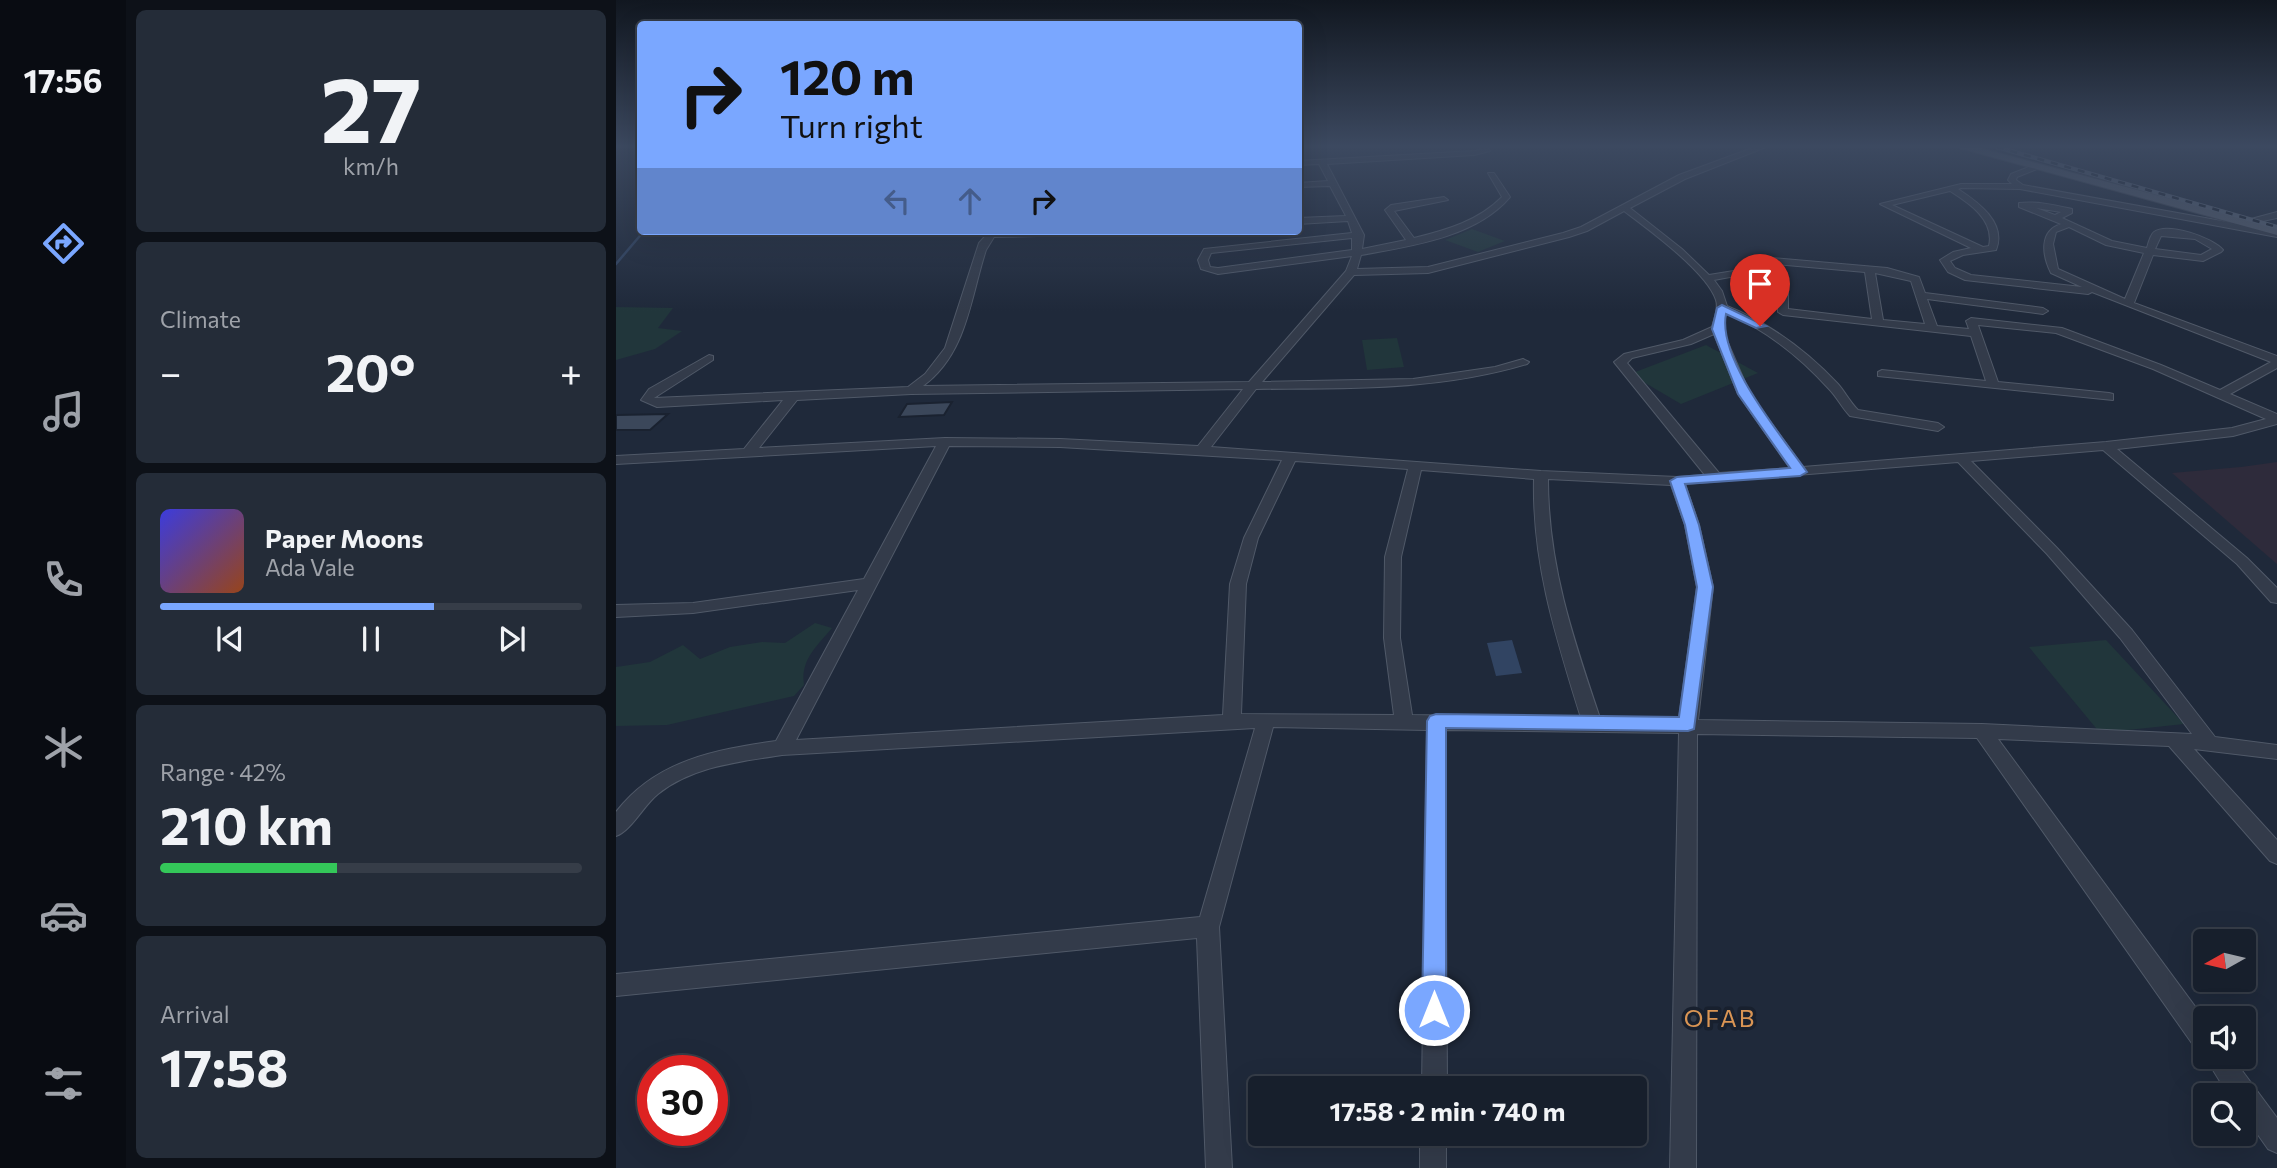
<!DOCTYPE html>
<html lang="en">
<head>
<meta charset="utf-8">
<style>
	body { margin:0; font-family:Commissioner,sans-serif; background:#242c38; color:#f1f3f6; height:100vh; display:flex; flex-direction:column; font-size:26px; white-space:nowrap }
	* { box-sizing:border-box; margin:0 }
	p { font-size:23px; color:#9ea2a9 }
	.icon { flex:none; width:38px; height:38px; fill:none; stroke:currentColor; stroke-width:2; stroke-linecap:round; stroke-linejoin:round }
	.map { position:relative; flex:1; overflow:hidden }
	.drawer { display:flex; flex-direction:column; gap:10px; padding:10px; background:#0d1118; width:490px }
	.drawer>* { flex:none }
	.hud { position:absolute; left:21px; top:21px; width:665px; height:214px; border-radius:7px; box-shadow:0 7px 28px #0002,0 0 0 2px #363d48; background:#7aa7ff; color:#111; overflow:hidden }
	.needle { width:46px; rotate:262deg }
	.tools { position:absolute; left:1577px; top:929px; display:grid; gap:14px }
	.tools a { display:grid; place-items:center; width:63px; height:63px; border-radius:7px; background:#171f2c; box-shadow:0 7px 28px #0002,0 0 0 2px #363d48; font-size:35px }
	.speed { position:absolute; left:21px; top:1055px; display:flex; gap:14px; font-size:35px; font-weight:700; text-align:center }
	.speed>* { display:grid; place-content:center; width:91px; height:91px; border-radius:50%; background:#171f2c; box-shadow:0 7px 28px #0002,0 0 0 2px #363d48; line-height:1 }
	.speed .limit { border:10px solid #d22; background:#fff; color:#111 }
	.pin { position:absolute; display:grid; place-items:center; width:60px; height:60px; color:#fff; margin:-72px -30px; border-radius:50% 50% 50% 0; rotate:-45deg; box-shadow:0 0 7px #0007 }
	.pin .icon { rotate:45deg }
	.me { position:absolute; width:77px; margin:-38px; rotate:0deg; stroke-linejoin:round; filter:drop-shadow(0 0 5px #0008) }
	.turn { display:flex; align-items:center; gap:24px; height:147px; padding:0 28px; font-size:32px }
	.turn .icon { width:91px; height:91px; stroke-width:2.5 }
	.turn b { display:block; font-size:49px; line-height:60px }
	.lanes { display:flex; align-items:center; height:66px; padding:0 28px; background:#0003; justify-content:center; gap:35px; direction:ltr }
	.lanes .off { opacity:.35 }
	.big { font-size:52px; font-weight:700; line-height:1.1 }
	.drawer .widget { flex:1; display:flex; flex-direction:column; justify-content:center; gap:10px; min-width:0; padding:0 24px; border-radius:10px; background:#242c38 }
	.drawer .dial { align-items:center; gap:0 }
	.dial b { font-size:91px; line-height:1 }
	.song { display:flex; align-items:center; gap:21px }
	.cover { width:84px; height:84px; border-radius:10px; background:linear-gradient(135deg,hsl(240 70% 55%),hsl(20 70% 35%)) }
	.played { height:7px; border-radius:4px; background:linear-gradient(90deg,#7aa7ff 65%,#363d48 65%) }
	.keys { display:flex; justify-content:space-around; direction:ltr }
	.heat { display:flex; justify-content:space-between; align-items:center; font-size:38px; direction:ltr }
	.charge { height:10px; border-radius:5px; background:linear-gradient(90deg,#34c759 42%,#363d48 0) }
	.trip { position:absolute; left:632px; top:1076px; width:399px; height:70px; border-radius:7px; background:#171f2c; box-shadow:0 7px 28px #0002,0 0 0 2px #363d48; font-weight:700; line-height:70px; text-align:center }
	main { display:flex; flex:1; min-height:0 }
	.menu { display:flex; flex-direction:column; width:126px; justify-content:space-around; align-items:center; background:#090c12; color:#9ea2a9 }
	.menu .icon { width:49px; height:49px }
	.menu .active { color:#7aa7ff }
	.menu b { font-size:32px; color:#f1f3f6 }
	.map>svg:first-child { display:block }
</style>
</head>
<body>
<main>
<nav class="menu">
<b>17:56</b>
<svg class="icon active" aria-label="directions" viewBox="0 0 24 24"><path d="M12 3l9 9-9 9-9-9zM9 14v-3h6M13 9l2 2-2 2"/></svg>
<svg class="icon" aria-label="music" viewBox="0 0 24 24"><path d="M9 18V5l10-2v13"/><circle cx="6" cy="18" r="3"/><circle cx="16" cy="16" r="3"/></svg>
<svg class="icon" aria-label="phone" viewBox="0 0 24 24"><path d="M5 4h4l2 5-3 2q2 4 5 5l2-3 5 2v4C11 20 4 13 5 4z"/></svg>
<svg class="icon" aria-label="climate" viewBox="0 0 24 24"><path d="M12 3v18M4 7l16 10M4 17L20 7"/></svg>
<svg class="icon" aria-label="car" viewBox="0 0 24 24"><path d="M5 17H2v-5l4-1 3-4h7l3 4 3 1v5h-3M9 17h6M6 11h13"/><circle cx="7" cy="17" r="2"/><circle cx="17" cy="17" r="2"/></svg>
<svg class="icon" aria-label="filters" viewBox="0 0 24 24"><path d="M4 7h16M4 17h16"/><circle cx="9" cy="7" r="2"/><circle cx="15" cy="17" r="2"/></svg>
</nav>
<section class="drawer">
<div class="widget dial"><b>27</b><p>km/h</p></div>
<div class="widget"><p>Climate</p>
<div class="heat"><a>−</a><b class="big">20°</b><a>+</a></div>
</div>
<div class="widget">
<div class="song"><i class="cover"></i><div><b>Paper Moons</b><p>Ada Vale</p></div></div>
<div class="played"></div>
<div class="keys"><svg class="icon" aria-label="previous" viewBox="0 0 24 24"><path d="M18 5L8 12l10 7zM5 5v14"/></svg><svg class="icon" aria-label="pause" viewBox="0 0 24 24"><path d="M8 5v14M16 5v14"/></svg><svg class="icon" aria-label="next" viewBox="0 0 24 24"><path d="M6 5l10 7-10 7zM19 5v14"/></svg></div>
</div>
<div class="widget"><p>Range · 42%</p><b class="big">210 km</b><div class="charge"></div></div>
<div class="widget"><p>Arrival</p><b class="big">17:58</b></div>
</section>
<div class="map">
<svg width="1661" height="1168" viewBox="0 0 1661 1168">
	<rect width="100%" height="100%" fill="#1f293a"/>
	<polygon fill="#2e2b3b" points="1661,462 1661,564 1556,473 1625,467"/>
	<g fill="#21363b">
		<polygon points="856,229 889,241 862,252 829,240"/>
		<polygon points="0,307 57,308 42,328 66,331 39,349 0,360"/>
		<polygon points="781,338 788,367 751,370 746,340"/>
		<polygon points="1090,345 1142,373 1065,404 1014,374"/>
		<path d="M 199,623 L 216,628 C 201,646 184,660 188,685 L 178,696 L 51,725 L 0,726 L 0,667 L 34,662 L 67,645 L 84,659 L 114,647 L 146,642 L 169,643 Z"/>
		<polygon points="1490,640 1568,724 1484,733 1413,647"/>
	</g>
	<polygon fill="#314462" points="896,640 906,673 880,676 871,643"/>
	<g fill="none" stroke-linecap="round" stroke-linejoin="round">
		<polyline stroke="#314462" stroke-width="2.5" points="0,264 28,231"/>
	</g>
	<g fill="#3b475a" stroke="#1a2230" stroke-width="2">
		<polygon points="336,402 328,415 283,417 291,404"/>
		<polygon points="52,414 34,430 0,430 0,415"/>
	</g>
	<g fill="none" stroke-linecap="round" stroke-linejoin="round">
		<g stroke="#505968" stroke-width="2">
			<g id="street">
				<path d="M 863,147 L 871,147 L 874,151 L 858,155 L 711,164 L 748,235 L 746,249 L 790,240 L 769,210 L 775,205 L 828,197 L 832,200 L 778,211 L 798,238 C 831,230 862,221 886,197 L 872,173 L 878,173 L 894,197 C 860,237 796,246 745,255 L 741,269 L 812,267 L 947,233 L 965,227 L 1063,175 L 1139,147 L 1150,147 L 1069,179 L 1014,208 L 1066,249 L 1093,275 L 1124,270 L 1145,257 L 1271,268 L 1303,277 L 1309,293 L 1427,308 L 1432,311 L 1427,314 L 1311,299 L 1321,326 L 1353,329 L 1350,321 L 1355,318 L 1446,328 L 1545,365 L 1604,390 L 1655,362 L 1476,292 L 1472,294 L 1349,280 L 1332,272 L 1324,260 L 1337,252 L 1355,248 L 1264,204 L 1345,184 L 1396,184 L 1392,180 L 1395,174 L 1418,165 L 1421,169 L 1401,177 L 1400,180 L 1407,185 L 1661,231 L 1661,237 L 1404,189 L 1345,188 L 1342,189 C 1362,202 1391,223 1380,250 L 1347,255 L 1334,261 L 1339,268 L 1355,275 L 1466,287 L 1435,273 C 1426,255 1423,231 1445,224 L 1403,207 L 1403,203 C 1421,201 1438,205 1456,209 L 1456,213 L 1446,218 L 1496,241 L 1531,248 C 1532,244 1535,234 1538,232 C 1552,222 1597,238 1607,250 L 1605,252 L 1587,261 L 1537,255 L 1518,303 L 1661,356 L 1661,368 L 1614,394 L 1661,414 L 1661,424 L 1617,436 L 1501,449 L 1631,558 L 1661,588 L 1661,603 L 1655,602 L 1621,564 L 1487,450 L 1355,461 L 1441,548 L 1516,630 L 1599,737 L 1661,745 L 1661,759 L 1578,749 L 1661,840 L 1661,864 L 1654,861 L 1553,746 L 1382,739 L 1589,1020 L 1589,1052 L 1580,1049 L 1361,738 L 1081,734 L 1080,1168 L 1054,1168 L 1063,733 L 829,730 L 831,1088 L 806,1088 L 811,730 L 657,727 L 603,927 L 616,1168 L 590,1168 L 581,938 L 0,996 L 0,974 L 584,917 L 639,728 L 166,755 C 123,762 77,766 42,794 C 28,805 15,831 0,836 L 0,812 C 40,760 99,750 160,741 L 242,590 L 77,613 L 0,617 L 0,605 L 77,603 L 248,579 L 320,446 L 0,464 L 0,456 L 128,449 L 167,400 L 41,407 L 25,400 L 33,389 L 93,355 L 97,356 L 97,360 L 38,398 L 292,387 L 309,374 L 329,348 L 363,243 L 373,232 L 388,231 L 509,231 L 504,234 L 378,237 L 370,250 C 354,299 351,354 307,386 L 633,382 L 730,271 L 736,256 L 602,274 L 585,269 L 582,260 L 588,249 L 736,233 L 732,221 L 682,224 L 682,218 L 730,216 L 714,186 L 682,187 L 682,183 L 712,181 L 703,164 L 682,165 L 682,161 L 858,151 L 865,150 ZM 1334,191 C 1353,203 1379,220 1373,246 L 1367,247 L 1276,205 ZM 1420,208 L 1445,212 L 1439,215 ZM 1008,211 C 1032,229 1091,272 1100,300 C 1103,309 1098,319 1096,327 L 1067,340 L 1008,354 L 998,362 L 1089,475 L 1061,477 L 925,471 L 595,447 L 640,389 C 731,388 822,391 911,364 L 913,362 L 907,359 L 879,367 L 797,379 L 646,382 L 738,275 L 812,273 L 953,237 L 971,231 ZM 1453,227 L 1490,245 L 1528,253 L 1509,299 L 1442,269 L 1437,244 L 1440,232 ZM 1545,236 L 1579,239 L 1596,249 L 1585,255 L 1539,249 ZM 736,238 L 736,250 L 602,268 L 594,267 L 592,260 L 595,253 ZM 1147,263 L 1249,272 L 1256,319 L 1172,309 L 1172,278 L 1167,275 L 1162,278 L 1162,312 L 1167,315 L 1355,336 L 1370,381 L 1266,370 L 1262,372 L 1262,376 L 1497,400 L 1497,394 L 1493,393 L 1382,382 L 1362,325 L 1440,333 L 1537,369 L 1650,419 L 1616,428 L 1490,442 L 1187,467 L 1134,394 L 1106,329 L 1110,313 C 1149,329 1185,358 1213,389 C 1221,397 1226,408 1234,416 L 1322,431 L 1328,427 L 1322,423 L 1242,410 C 1234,402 1229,392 1222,384 C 1191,351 1153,323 1111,306 L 1106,291 L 1098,280 L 1130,274 ZM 1259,273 L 1295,281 L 1309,324 L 1267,320 ZM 1098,334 L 1122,394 L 1174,468 L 1103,473 L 1011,363 L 1016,358 L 1075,344 ZM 627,389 L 582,446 L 444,439 L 329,438 L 143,448 L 181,400 L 295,394 ZM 333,446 L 444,447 L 666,460 L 628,538 L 614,584 L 607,715 L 180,740 ZM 679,461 L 792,469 L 769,557 L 768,638 L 778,715 L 625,714 L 630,584 L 642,538 ZM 1342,462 L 1431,554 L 1504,638 L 1576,734 L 1366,724 L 1082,720 L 1097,587 L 1083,525 L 1069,484 ZM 805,470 L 918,479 C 916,564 940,637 965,718 L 796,715 L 784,638 L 785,557 ZM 932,479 L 1055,485 L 1069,525 L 1081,587 L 1063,719 L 984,718 C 957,638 932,565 932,479 Z"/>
				<polygon points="1661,212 1661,218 1628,225 1624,222"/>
				<polygon points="1589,1057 1616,1057 1661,1118 1661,1153 1652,1149 1628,1115 1628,1096 1613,1096"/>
				<rect x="804" y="1134" width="26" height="34"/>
			</g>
		</g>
		<g stroke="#3c4453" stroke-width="2">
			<polygon id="primary" points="1340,147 1360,147 1661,227 1661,235"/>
		</g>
		<use href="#street" fill="#333b4a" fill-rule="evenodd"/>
		<use href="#primary" fill="#515a6a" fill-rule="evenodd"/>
		<g stroke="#545f71" stroke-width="4.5">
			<polyline id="rail" points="1381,147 1661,227"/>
		</g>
		<use href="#rail" stroke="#18202e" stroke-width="2.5" stroke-dasharray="7" stroke-linecap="butt"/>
	</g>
	<linearGradient id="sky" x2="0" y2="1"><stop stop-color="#111720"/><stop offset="0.47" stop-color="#3c4960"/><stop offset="1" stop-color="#3c4960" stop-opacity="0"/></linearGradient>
	<rect width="1661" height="311" fill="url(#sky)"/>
	<path fill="#7aa7ff" stroke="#4f6da6" stroke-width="2" d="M 1106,305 L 1150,326 L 1140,328 L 1110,314 C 1101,359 1165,435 1191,472 L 1184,476 L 1069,484 L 1083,525 L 1097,587 L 1078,729 L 1072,731 L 830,728 L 830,1010 L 827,1018 L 818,1022 L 810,1018 L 806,1010 L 811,721 L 814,716 L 820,714 L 1063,717 L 1081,587 L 1069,525 L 1054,481 L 1061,477 L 1174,468 L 1122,394 L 1096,329 L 1101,308 Z"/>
	<g text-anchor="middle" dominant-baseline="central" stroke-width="7" stroke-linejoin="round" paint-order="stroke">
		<g font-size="24" letter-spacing="2" fill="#da9554" stroke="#18202e">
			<text x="1104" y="1017">OFAB</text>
		</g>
	</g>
</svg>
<div class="tools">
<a><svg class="needle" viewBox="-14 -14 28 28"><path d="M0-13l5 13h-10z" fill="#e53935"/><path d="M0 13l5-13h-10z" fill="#9ea2a9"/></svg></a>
<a><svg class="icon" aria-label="sound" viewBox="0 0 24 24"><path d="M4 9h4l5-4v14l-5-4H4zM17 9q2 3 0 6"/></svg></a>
<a><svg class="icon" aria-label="search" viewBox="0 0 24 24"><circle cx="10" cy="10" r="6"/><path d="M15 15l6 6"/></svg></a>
</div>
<div class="speed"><div class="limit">30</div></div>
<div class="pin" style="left:1144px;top:326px;background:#d93025"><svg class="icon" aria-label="arrive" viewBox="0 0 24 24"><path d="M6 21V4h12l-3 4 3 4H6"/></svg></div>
<svg class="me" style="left:818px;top:1010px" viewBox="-20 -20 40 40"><circle r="17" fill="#7aa7ff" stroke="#fff" stroke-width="3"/><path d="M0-11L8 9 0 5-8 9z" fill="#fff"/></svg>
<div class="trip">17:58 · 2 min · 740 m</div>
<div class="hud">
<div class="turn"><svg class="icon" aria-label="right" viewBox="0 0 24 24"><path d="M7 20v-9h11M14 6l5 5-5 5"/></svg><div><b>120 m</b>Turn right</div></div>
<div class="lanes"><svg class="icon off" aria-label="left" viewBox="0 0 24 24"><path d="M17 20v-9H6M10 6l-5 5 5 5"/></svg><svg class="icon off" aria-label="ahead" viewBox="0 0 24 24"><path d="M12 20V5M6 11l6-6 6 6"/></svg><svg class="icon" aria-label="right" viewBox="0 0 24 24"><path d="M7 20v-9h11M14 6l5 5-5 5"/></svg></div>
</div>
</div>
</main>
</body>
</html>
